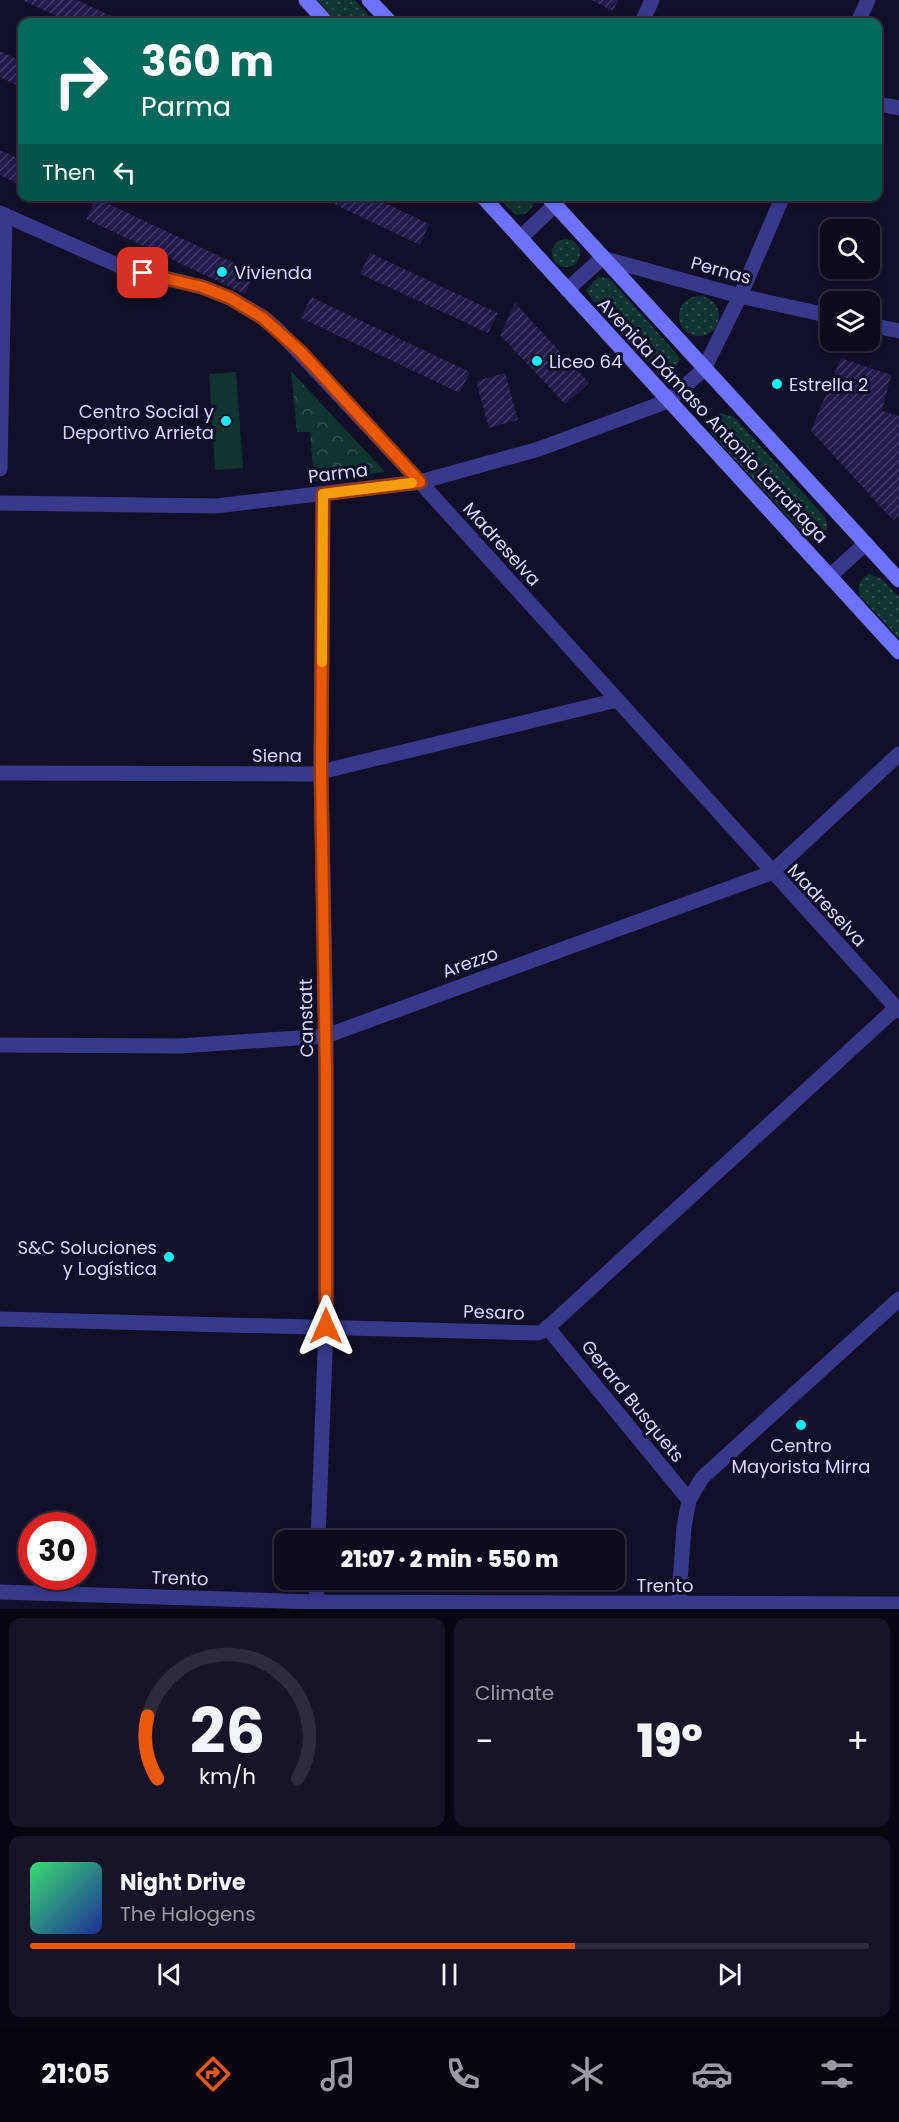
<!DOCTYPE html>
<html lang="en">
<head>
<meta charset="utf-8">
<style>
	body { margin:0; font-family:Poppins,sans-serif; background:#171428; color:#f1f3f6; height:100vh; display:flex; flex-direction:column; font-size:22px; white-space:nowrap }
	* { box-sizing:border-box; margin:0 }
	p { font-size:20px; color:#9b9ba4 }
	.icon { flex:none; width:33px; height:33px; fill:none; stroke:currentColor; stroke-width:2; stroke-linecap:round; stroke-linejoin:round }
	.map { position:relative; height:1609px; overflow:hidden }
	.drawer { display:flex; flex-direction:column; gap:9px; padding:9px; background:#080611; flex:1 }
	.drawer>* { flex:none }
	.guide { position:absolute; left:18px; top:18px; width:864px; height:183px; border-radius:12px; box-shadow:0 3px 9px #0003,0 0 0 2px #2e2b3d; background:#00695c; color:#fff; overflow:hidden }
	.buttons { position:absolute; left:820px; top:219px; display:grid; gap:12px }
	.buttons a { display:grid; place-items:center; width:60px; height:60px; border-radius:12px; background:#0e0b1f; box-shadow:0 3px 9px #0003,0 0 0 2px #2e2b3d; font-size:30px }
	.speed { position:absolute; left:18px; top:1512px; display:flex; gap:12px; font-size:30px; font-weight:700; text-align:center }
	.speed>* { display:grid; place-content:center; width:78px; height:78px; border-radius:50%; background:#0e0b1f; box-shadow:0 3px 9px #0003,0 0 0 2px #2e2b3d; line-height:1 }
	.speed .limit { border:9px solid #d22; background:#fff; color:#111 }
	.pin { position:absolute; display:grid; place-items:center; width:51px; height:51px; color:#fff; margin:-26px; border-radius:12px; box-shadow:0 3px 9px #0006 }
	.me { position:absolute; width:66px; margin:-33px; rotate:0deg; stroke-linejoin:round; filter:drop-shadow(0 0 4px #0008) }
	.turn { display:flex; align-items:center; gap:21px; height:126px; padding:0 24px; font-size:27px }
	.turn .icon { width:78px; height:78px; stroke-width:2.5 }
	.turn b { display:block; font-size:42px; line-height:51px }
	.then { display:flex; align-items:center; height:57px; padding:0 24px; background:#0003; gap:12px; font-size:22px }
	.big { font-size:45px; font-weight:800; line-height:1.1 }
	.drawer .tile { flex:1; display:flex; flex-direction:column; justify-content:center; gap:9px; min-width:0; padding:0 21px; border-radius:12px; background:#171428 }
	.drawer .dial { align-items:center; gap:0 }
	.dial svg { height:156px; overflow:visible; fill:none; stroke:#2e2b3d; stroke-width:7; stroke-linecap:round; text-anchor:middle }
	.dial text { fill:#f1f3f6; stroke:none }
	.song { display:flex; align-items:center; gap:18px }
	.cover { width:72px; height:72px; border-radius:9px; background:linear-gradient(135deg,hsl(140 70% 55%),hsl(230 70% 35%)) }
	.played { height:6px; border-radius:3px; background:linear-gradient(90deg,#ea580c 65%,#2e2b3d 65%) }
	.keys { display:flex; justify-content:space-around; direction:ltr }
	.heat { display:flex; justify-content:space-between; align-items:center; font-size:33px; direction:ltr }
	.drawer .tiles { flex:1; display:grid; gap:9px; grid-template-columns:1fr 1fr }
	.tile:last-child { grid-column:span 2 }
	.trip { position:absolute; left:274px; top:1530px; width:351px; height:60px; border-radius:12px; background:#0e0b1f; box-shadow:0 3px 9px #0003,0 0 0 2px #2e2b3d; font-weight:800; line-height:60px; text-align:center }
	.dock { display:flex; height:96px; justify-content:space-around; align-items:center; background:#06040c; color:#9b9ba4 }
	.dock .icon { width:42px; height:42px }
	.dock .selected { color:#ea580c }
	.dock b { font-size:27px; color:#f1f3f6 }
	.map>svg:first-child { display:block }
</style>
</head>
<body>
<div class="map">
<svg width="899" height="1609" viewBox="0 0 899 1609">
	<defs>
		<pattern id="grass-dots" width="8" height="8" patternUnits="userSpaceOnUse" patternTransform="scale(1.5)"><rect width="8" height="8" fill="#113431"/><path d="M2 2h.1M6 6h.1" fill="none" stroke="#335150" stroke-width="1.8" stroke-linecap="round"/></pattern>
		<pattern id="park-crowns" width="20" height="18" patternUnits="userSpaceOnUse" patternTransform="scale(1.5)"><rect width="20" height="18" fill="#113431"/><path d="M2 6a3 3 0 1 1 6 0M12 15a3 3 0 1 1 6 0" fill="none" stroke="#335150"/></pattern>
		<pattern id="building-hatch" width="6" height="6" patternUnits="userSpaceOnUse" patternTransform="scale(1.5)"><rect width="6" height="6" fill="#211a4b"/><path d="M-1 1l2-2M0 6l6-6M5 7l2-2" fill="none" stroke="#413b66"/></pattern>
	</defs>
	<rect width="100%" height="100%" fill="#120f29"/>
	<g fill="url(#grass-dots)">
		<polygon points="317,0 355,0 375,22 337,22"/>
		<polygon points="497,197 532,197 533,206 527,213 516,215"/>
		<circle cx="566" cy="253" r="14"/>
		<polygon points="598,277 609,278 675,352 680,359 675,370 664,376 659,375 593,301 586,290"/>
		<circle cx="699" cy="316" r="20"/>
		<path d="M 720,413 L 734,417 L 824,516 C 829,525 828,530 822,538 L 812,541 L 805,536 L 711,433 L 709,426 L 713,417 Z"/>
		<path d="M 869,574 L 882,579 L 899,597 L 899,639 L 860,596 C 857,585 859,580 869,574 Z"/>
	</g>
	<polygon fill="url(#park-crowns)" points="291,371 385,472 314,481 310,432 297,432"/>
	<polygon fill="#113431" points="236,372 243,468 215,470 209,374"/>
	<g fill="url(#building-hatch)">
		<polygon points="22,0 77,0 124,22 69,22"/>
		<polygon points="591,0 618,0 613,11"/>
		<polygon points="0,51 22,62 22,88 0,77"/>
		<polygon points="0,150 22,160 22,186 0,175"/>
		<polygon points="317,196 370,196 429,224 420,245"/>
		<polygon points="96,198 255,273 245,294 86,219"/>
		<polygon points="370,253 498,313 488,333 360,274"/>
		<polygon points="311,297 470,372 460,393 301,318"/>
		<polygon points="515,303 589,383 565,404 500,335"/>
		<polygon points="841,358 891,375 882,411 899,416 899,515 893,520 811,431"/>
		<polygon points="505,373 518,420 489,428 476,381"/>
	</g>
	<g fill="none" stroke-linecap="round" stroke-linejoin="round">
		<g stroke="#38398b" stroke-width="15">
			<polyline points="642,22 652,0"/>
			<polyline points="858,22 868,0"/>
			<polyline points="878,104 899,108"/>
			<polyline points="0,213 124,268 202,287 230,298 263,317 278,330 420,482 899,1011"/>
			<polyline points="520,238 555,205 560,196"/>
			<polyline points="567,290 602,258 740,296 831,316"/>
			<polyline points="870,325 899,331"/>
			<polyline points="0,469 5,215"/>
			<polyline points="0,503 216,506 420,482 539,449 668,401 704,369 740,296 783,196"/>
			<polyline points="830,576 866,543"/>
			<polyline points="0,773 312,774 617,700"/>
			<polyline points="0,1045 180,1046 326,1036 771,873 899,754"/>
			<polyline points="0,1319 538,1333 544,1331 896,1008"/>
			<polyline points="547,1327 689,1500"/>
			<polyline points="318,1540 326,1326 326,1036 321,772 323,494"/>
			<polyline points="0,1592 316,1602 899,1604"/>
			<polyline points="316,1609 317,1580"/>
			<polyline points="678,1609 684,1527 689,1500 702,1478 899,1299"/>
		</g>
		<g stroke="#6e73ff" stroke-width="15">
			<polyline points="306,0 326,22"/>
			<polyline points="369,0 390,22"/>
			<polyline points="482,196 899,652"/>
			<polyline points="547,196 899,580"/>
		</g>
	</g>
	<g fill="none" stroke-linecap="round" stroke-linejoin="round">
		<g stroke="#983908" stroke-width="15">
			<polyline id="route" points="143,273 202,287 230,298 263,318 300,351 420,482 323,494 321,772 326,1076 326,1326"/>
		</g>
		<use href="#route" stroke="#ea580c" stroke-width="10"/>
		<polyline stroke="#f59e0b" stroke-width="10" points="322,662 323,494 412,483"/>
	</g>
	<g fill="#03f5ff" stroke="#120f29" stroke-width="2">
		<circle cx="222" cy="272" r="6"/>
		<circle cx="537" cy="361" r="6"/>
		<circle cx="777" cy="384" r="6"/>
		<circle cx="226" cy="421" r="6"/>
		<circle cx="169" cy="1257" r="6"/>
		<circle cx="801" cy="1425" r="6"/>
	</g>
	<g text-anchor="middle" dominant-baseline="central" stroke-width="6" stroke-linejoin="round" paint-order="stroke">
		<g font-size="18" fill="#d9d7ff" stroke="#120f29">
			<text transform="translate(721 270) rotate(15)">Pernas</text>
			<text transform="translate(713 420) rotate(47)">Avenida Dámaso Antonio Larrañaga</text>
			<text transform="translate(338 473) rotate(-7)">Parma</text>
			<text transform="translate(502 544) rotate(48)">Madreselva</text>
			<text x="277" y="755">Siena</text>
			<text transform="translate(827 905) rotate(47)">Madreselva</text>
			<text transform="translate(470 962) rotate(-20)">Arezzo</text>
			<text transform="translate(306 1018) rotate(-91)">Canstatt</text>
			<text transform="translate(494 1312) rotate(2)">Pesaro</text>
			<text transform="translate(633 1401) rotate(51)">Gerard Busquets</text>
			<text transform="translate(180 1578) rotate(2)">Trento</text>
			<text x="665" y="1585">Trento</text>
		</g>
		<g font-size="18" fill="#d9d7ff" stroke="#120f29" text-anchor="start">
			<text x="234" y="272">Vivienda</text>
			<text x="549" y="361">Liceo 64</text>
			<text x="789" y="384">Estrella 2</text>
			<text x="214" y="411" text-anchor="end">Centro Social y<tspan x="214" dy="21">Deportivo Arrieta</tspan></text>
			<text x="157" y="1247" text-anchor="end">S&amp;C Soluciones<tspan x="157" dy="21">y Logística</tspan></text>
			<text x="801" y="1445" text-anchor="middle">Centro<tspan x="801" dy="21">Mayorista Mirra</tspan></text>
		</g>
	</g>
</svg>
<div class="buttons">
<a><svg class="icon" aria-label="search" viewBox="0 0 24 24"><circle cx="10" cy="10" r="6"/><path d="M15 15l6 6"/></svg></a>
<a><svg class="icon" aria-label="layers" viewBox="0 0 24 24"><path d="M12 4l9 5-9 5-9-5zM3 14l9 5 9-5"/></svg></a>
</div>
<div class="speed"><div class="limit">30</div></div>
<div class="pin" style="left:143px;top:273px;background:#d93025"><svg class="icon" aria-label="arrive" viewBox="0 0 24 24"><path d="M6 21V4h12l-3 4 3 4H6"/></svg></div>
<svg class="me" style="left:326px;top:1326px" viewBox="-20 -20 40 40"><path d="M0-17L14 15 0 8-14 15z" fill="#ea580c" stroke="#fff" stroke-width="4"/></svg>
<div class="trip">21:07 · 2 min · 550 m</div>
<div class="guide">
<div class="turn"><svg class="icon" aria-label="right" viewBox="0 0 24 24"><path d="M7 20v-9h11M14 6l5 5-5 5"/></svg><div><b>360 m</b>Parma</div></div>
<div class="then">Then<svg class="icon" aria-label="left" viewBox="0 0 24 24"><path d="M17 20v-9H6M10 6l-5 5 5 5"/></svg></div>
</div>
</div>
<section class="drawer">
<div class="tiles">
<div class="tile dial"><svg viewBox="0 0 100 80">
<path d="M14 69A42 42 0 1 1 86 69"/>
<path d="M14 69A42 42 0 0 1 9 37" stroke="#ea580c"/>
<text x="50" y="56" font-size="32" font-weight="700">26</text>
<text x="50" y="72" font-size="11">km/h</text>
</svg></div>
<div class="tile"><p>Climate</p>
<div class="heat"><a>−</a><b class="big">19°</b><a>+</a></div>
</div>
<div class="tile">
<div class="song"><i class="cover"></i><div><b>Night Drive</b><p>The Halogens</p></div></div>
<div class="played"></div>
<div class="keys"><svg class="icon" aria-label="previous" viewBox="0 0 24 24"><path d="M18 5L8 12l10 7zM5 5v14"/></svg><svg class="icon" aria-label="pause" viewBox="0 0 24 24"><path d="M8 5v14M16 5v14"/></svg><svg class="icon" aria-label="next" viewBox="0 0 24 24"><path d="M6 5l10 7-10 7zM19 5v14"/></svg></div>
</div>
</div>
</section>
<nav class="dock">
<b>21:05</b>
<svg class="icon selected" aria-label="directions" viewBox="0 0 24 24"><path d="M12 3l9 9-9 9-9-9zM9 14v-3h6M13 9l2 2-2 2"/></svg>
<svg class="icon" aria-label="music" viewBox="0 0 24 24"><path d="M9 18V5l10-2v13"/><circle cx="6" cy="18" r="3"/><circle cx="16" cy="16" r="3"/></svg>
<svg class="icon" aria-label="phone" viewBox="0 0 24 24"><path d="M5 4h4l2 5-3 2q2 4 5 5l2-3 5 2v4C11 20 4 13 5 4z"/></svg>
<svg class="icon" aria-label="climate" viewBox="0 0 24 24"><path d="M12 3v18M4 7l16 10M4 17L20 7"/></svg>
<svg class="icon" aria-label="car" viewBox="0 0 24 24"><path d="M5 17H2v-5l4-1 3-4h7l3 4 3 1v5h-3M9 17h6M6 11h13"/><circle cx="7" cy="17" r="2"/><circle cx="17" cy="17" r="2"/></svg>
<svg class="icon" aria-label="filters" viewBox="0 0 24 24"><path d="M4 7h16M4 17h16"/><circle cx="9" cy="7" r="2"/><circle cx="15" cy="17" r="2"/></svg>
</nav>
</body>
</html>
